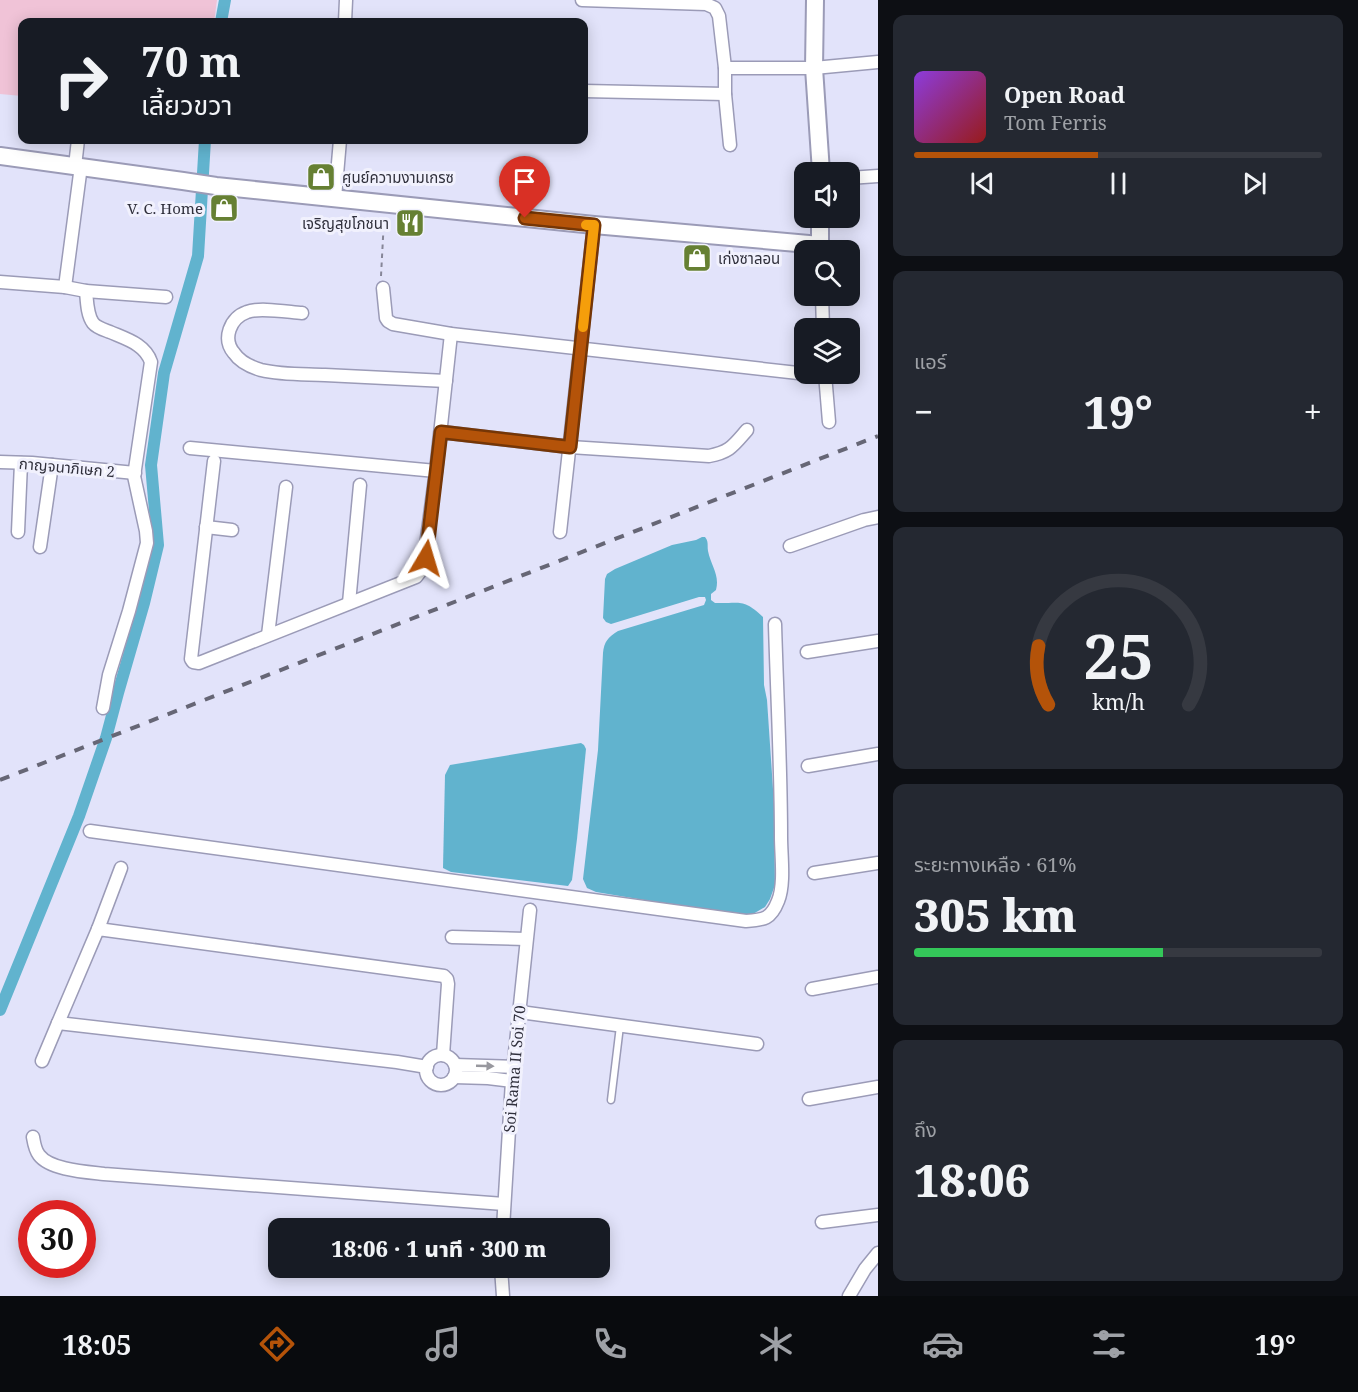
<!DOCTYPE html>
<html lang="th">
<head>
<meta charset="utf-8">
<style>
	body { margin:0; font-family:"Noto Serif","Noto Sans Thai",serif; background:#242831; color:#f1f3f6; height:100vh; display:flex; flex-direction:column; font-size:22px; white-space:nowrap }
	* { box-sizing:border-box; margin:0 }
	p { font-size:20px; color:#9ea1a6 }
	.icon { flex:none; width:33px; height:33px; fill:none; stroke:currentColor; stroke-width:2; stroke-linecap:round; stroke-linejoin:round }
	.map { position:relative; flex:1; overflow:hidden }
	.details { display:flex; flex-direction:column; gap:15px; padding:15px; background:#0d0f14; width:480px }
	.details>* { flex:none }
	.banner { position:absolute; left:18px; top:18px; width:570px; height:126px; border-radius:12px; box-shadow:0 3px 15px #0003; background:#171b24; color:#f1f3f6; overflow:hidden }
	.controls { position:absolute; left:794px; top:162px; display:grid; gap:12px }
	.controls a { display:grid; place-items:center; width:66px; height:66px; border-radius:12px; background:#171b24; box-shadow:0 3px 15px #0003; font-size:30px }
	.speed { position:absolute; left:18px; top:1200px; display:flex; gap:12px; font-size:30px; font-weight:700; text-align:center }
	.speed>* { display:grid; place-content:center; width:78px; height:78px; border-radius:50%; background:#171b24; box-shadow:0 3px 15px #0003; line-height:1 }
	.speed .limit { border:9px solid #d22; background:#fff; color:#111 }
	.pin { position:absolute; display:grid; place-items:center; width:51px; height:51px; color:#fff; margin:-62px -26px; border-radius:50% 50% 50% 0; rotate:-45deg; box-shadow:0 0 6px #0007 }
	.pin .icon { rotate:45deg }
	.me { position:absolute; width:66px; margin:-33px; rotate:7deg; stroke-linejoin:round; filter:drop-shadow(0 0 4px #0008) }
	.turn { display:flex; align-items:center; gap:21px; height:126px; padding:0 24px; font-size:27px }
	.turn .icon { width:78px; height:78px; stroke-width:2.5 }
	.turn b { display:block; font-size:42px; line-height:51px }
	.big { font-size:45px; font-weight:800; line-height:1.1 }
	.details .widget { flex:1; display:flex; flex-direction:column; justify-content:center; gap:9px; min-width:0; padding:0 21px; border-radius:12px; background:#242831 }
	.details .dial { align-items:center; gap:0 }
	.dial svg { height:156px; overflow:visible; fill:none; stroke:#363941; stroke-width:7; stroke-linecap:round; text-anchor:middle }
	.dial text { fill:#f1f3f6; stroke:none }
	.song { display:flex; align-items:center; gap:18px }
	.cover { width:72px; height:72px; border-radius:9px; background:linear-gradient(135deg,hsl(270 70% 55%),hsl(0 70% 35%)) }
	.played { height:6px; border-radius:3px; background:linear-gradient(90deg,#b45309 45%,#363941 45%) }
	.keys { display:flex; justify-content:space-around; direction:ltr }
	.heat { display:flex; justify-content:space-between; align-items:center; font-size:33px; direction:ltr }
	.charge { height:9px; border-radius:4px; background:linear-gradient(90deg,#34c759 61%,#363941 0) }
	.trip { position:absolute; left:268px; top:1218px; width:342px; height:60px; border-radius:12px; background:#171b24; box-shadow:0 3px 15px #0003; font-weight:800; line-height:60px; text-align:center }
	.dock { display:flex; height:96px; justify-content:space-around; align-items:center; background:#090b0e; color:#9ea1a6 }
	.dock .icon { width:42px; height:42px }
	.dock .on { color:#b45309 }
	.dock b { font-size:27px; color:#f1f3f6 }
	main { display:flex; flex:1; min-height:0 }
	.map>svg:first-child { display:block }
</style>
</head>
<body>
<main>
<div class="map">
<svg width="878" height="1296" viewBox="0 0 878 1296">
	<rect width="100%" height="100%" fill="#e2e3fa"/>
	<polygon fill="#f0c3d7" points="0,0 217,0 214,22 22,22 22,96 0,94"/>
	<g fill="#61b3ce">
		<path d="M 702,537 L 705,537 C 709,542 707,545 708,551 C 711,566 720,575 716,590 L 711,594 L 711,600 L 715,603 C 740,604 743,598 763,617 L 764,685 L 767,700 L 774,804 L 775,885 L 770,899 L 765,907 L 753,914 L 734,915 L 596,892 L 587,888 L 583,879 L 598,750 L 603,653 C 604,642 608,637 618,631 L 704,605 L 706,600 L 705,597 L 699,597 L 611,624 L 606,622 L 603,618 L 605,579 L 607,574 L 615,569 L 672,545 L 696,540 Z"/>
		<polygon points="581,743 584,745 586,749 577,839 572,880 568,886 451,872 443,868 445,775 450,765"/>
	</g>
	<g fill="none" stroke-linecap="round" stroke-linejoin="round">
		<g stroke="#61b3ce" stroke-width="12">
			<polyline points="221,22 225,0"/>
			<polyline points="0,1010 79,816 106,738 118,693 144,603 158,545 151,465 164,373 198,256 205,140"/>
		</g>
		<g stroke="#9b9bb7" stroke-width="9">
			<polyline id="lane" points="611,1100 620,1026"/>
		</g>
		<g stroke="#9b9bb7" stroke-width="15">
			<g id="street">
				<polyline points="582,0 706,4 715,8 719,16 725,68 725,94 730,145"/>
				<polyline points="345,22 346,0"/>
				<polyline points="725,68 814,68 878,62"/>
				<polyline points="584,91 725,94"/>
				<polyline points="75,166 78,140"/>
				<polyline points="849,178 878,176"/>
				<polyline points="335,198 340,140"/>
				<polyline points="0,282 65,287 86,291 166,297"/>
				<polyline points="65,287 81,166"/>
				<polyline points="383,288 386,318 388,321 393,324 451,334 825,376"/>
				<path d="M 86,291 C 87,301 87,315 93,323 C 97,328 105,330 110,332 C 126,339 145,344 151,362 L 134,476 L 146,531 L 147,543 L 129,611 L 109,675 L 103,708"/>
				<polyline points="822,296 823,328"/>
				<path d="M 302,313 C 288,312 259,307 247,312 C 230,318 222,339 234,353 C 240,362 251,367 261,370 C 282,375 304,374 325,375 C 366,377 406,379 446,381"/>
				<polyline points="825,374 829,422"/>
				<path d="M 441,432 L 570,447 L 709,456 C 730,452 733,446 747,430"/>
				<polyline points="190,448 436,471"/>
				<polyline points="214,461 191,659 193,662 199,663 416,577 423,568 436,471 451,334"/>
				<polyline points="0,462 32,463 135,473"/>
				<polyline points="206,527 232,530"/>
				<polyline points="18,532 21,463"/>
				<polyline points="560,532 594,225"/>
				<polyline points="790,546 864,520 878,517"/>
				<polyline points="40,547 52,465"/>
				<polyline points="349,603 360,485"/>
				<polyline points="268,635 286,487"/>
				<polyline points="807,652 878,641"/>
				<polyline points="808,766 878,754"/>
				<path d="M 90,831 L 746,921 C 764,920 771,919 778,901 C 785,884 781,856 781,837 C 781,766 777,695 775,624"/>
				<polyline points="814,873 878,863"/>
				<polyline points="98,929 121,868"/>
				<polyline points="452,937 526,939"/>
				<polyline points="812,989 878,977"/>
				<polyline points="520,1012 757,1044"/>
				<circle cx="441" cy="1070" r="15"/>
				<polyline points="42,1061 58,1023"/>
				<polyline points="455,1065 514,1067"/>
				<polyline points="427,1067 397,1062 58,1023 98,929 444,976 447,979 448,984 443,1055"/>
				<polyline points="454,1077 488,1078 512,1081"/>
				<polyline points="809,1099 878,1087"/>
				<path d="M 33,1137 C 34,1143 35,1150 39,1155 C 50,1170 87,1172 104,1174 L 504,1204"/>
				<polyline points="822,1222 878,1215"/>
				<polyline points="503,1228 512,1081 530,910"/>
				<polyline points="501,1268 503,1296"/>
				<polyline points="849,1296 865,1269 878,1253"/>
			</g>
		</g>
		<g stroke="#9b9bb7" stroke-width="20">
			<g id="secondary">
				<polyline points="815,0 814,68 821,172"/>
				<polyline points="0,156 183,181 216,186 594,225 820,245 820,218"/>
			</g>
		</g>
		<polyline stroke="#868698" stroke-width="2" stroke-dasharray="4.5 4.5" stroke-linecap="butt" points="381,276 384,219"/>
		<use href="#lane" stroke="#fff" stroke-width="6"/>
		<use href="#street" stroke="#fff" stroke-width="12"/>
		<use href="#secondary" stroke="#fff" stroke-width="16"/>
		<polyline stroke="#666675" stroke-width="4" stroke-dasharray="10 10" stroke-linecap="butt" points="0,780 878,436"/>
	</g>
	<defs><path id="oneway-solid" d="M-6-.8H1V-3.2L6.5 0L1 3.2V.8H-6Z" transform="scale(1.5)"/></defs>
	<use fill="#98989e" href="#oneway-solid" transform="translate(485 1066) rotate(2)"/>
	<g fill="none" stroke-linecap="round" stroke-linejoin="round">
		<g stroke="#753606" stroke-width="15">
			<polyline id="route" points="426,558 441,432 570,447 594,225 525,218"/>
		</g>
		<use href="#route" stroke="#b45309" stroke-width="10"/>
		<polyline stroke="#f59e0b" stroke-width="10" points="583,327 594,225 586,225"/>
	</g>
	<defs>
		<g id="shop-square" transform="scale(1.5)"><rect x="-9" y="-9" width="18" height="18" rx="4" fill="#668033" stroke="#f1f1fd"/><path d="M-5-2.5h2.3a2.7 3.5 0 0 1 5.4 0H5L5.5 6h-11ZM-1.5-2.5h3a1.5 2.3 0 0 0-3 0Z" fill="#fff"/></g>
		<g id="restaurant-square" transform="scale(1.5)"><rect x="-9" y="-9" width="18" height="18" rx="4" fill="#668033" stroke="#f1f1fd"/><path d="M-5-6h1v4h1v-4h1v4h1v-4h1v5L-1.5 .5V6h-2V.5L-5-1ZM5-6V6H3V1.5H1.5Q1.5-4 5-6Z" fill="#fff"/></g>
	</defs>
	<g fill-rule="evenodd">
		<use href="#shop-square" x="321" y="177"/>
		<use href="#shop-square" x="224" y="208"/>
		<use href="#restaurant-square" x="410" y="223"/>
		<use href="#shop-square" x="697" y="258"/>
	</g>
	<g text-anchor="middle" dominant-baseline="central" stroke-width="6" stroke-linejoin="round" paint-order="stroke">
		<g font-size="15" fill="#30303c" stroke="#f1f1fd" text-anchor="start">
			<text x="342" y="177">ศูนย์ความงามเกรซ</text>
			<text x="203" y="208" text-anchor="end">V. C. Home</text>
			<text x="389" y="223" text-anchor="end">เจริญสุขโภชนา</text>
			<text x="718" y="258">เก่งซาลอน</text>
		</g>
		<g font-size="15" fill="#30303c" stroke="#f1f1fd">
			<text transform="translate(67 467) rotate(5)">กาญจนาภิเษก 2</text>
			<text transform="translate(514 1069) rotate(-85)">Soi Rama II Soi 70</text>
		</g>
	</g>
</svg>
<div class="controls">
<a><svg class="icon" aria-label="sound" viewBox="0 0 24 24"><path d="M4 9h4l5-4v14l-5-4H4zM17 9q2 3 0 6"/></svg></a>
<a><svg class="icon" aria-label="search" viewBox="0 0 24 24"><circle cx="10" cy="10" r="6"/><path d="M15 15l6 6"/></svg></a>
<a><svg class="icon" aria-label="layers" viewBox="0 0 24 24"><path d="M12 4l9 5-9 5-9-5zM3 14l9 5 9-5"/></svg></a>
</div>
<div class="speed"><div class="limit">30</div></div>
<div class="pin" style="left:525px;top:218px;background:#d93025"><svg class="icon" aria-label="arrive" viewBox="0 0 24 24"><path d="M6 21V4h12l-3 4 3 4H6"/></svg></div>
<svg class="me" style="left:426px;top:558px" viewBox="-20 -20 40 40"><path d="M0-17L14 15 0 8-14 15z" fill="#b45309" stroke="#fff" stroke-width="4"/></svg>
<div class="trip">18:06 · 1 นาที · 300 m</div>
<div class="banner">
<div class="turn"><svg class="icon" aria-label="right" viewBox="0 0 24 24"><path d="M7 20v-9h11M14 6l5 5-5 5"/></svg><div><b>70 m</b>เลี้ยวขวา</div></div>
</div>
</div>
<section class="details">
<div class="widget">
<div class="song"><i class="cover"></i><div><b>Open Road</b><p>Tom Ferris</p></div></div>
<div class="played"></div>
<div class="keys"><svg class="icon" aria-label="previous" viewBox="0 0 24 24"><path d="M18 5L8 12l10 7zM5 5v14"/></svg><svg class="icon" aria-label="pause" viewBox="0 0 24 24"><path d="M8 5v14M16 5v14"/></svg><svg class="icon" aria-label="next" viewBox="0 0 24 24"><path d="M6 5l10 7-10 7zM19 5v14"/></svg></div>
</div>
<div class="widget"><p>แอร์</p>
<div class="heat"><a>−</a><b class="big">19°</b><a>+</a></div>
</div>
<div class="widget dial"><svg viewBox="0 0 100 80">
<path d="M14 69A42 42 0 1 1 86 69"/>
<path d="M14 69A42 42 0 0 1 9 39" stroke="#b45309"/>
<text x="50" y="56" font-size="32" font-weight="700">25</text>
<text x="50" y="72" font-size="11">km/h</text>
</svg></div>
<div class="widget"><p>ระยะทางเหลือ · 61%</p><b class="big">305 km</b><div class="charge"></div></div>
<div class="widget"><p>ถึง</p><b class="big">18:06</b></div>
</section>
</main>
<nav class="dock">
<b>18:05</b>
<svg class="icon on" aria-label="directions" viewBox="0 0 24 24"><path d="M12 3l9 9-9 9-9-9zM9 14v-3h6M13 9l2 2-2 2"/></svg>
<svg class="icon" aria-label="music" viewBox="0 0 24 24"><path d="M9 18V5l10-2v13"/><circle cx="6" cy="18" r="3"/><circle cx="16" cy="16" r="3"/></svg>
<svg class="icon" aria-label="phone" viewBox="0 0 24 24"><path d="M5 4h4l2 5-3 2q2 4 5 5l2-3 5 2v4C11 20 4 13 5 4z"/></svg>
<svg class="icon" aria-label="climate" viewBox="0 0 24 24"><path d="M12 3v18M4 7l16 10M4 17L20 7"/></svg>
<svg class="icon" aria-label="car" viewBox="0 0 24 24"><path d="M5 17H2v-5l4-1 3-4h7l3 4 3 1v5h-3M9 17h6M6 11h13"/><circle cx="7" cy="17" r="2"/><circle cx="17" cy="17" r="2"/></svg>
<svg class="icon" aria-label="filters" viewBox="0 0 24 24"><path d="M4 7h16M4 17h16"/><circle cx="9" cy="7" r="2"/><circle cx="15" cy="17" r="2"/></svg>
<b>19°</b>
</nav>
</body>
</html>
